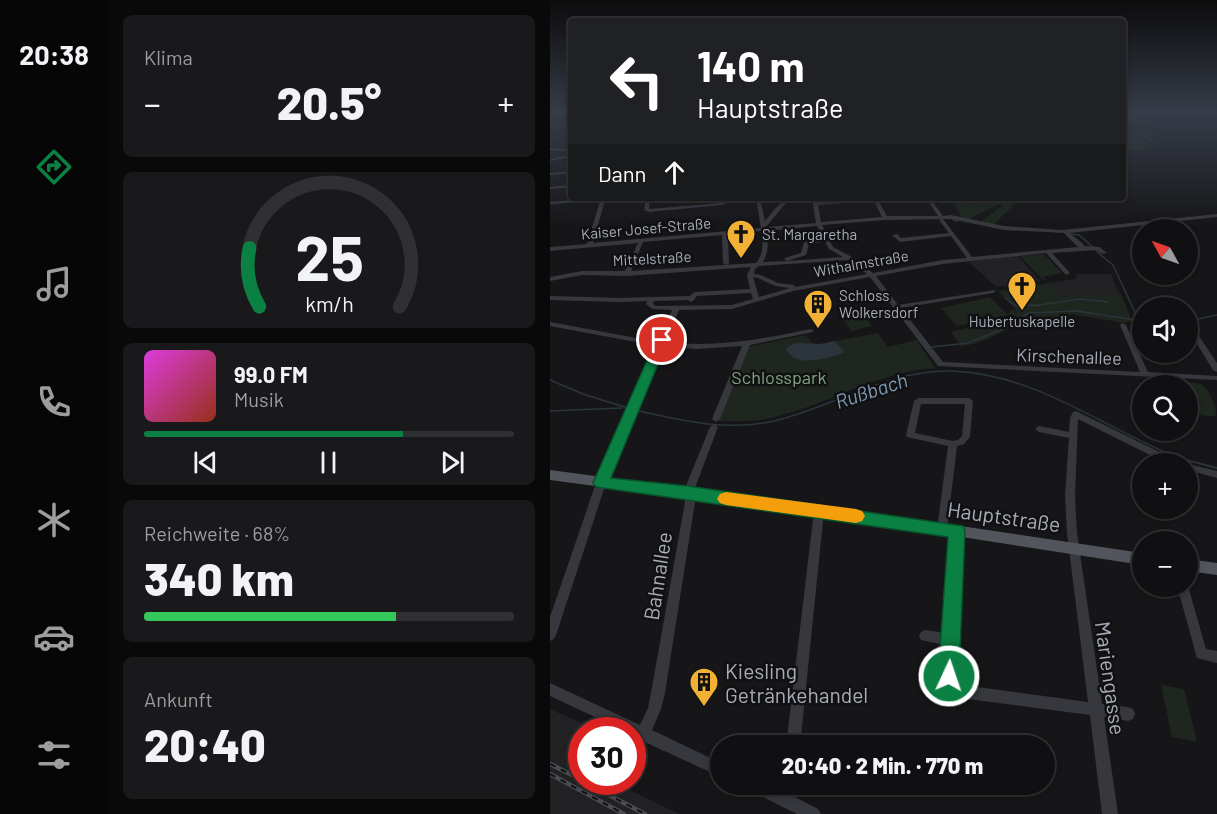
<!DOCTYPE html>
<html lang="de">
<head>
<meta charset="utf-8">
<style>
	body { margin:0; font-family:Barlow,sans-serif; background:#19191b; color:#f1f3f6; height:100vh; display:flex; flex-direction:column; font-size:22px; white-space:nowrap }
	* { box-sizing:border-box; margin:0 }
	p { font-size:20px; color:#9c9d9f }
	.icon { flex:none; width:33px; height:33px; fill:none; stroke:currentColor; stroke-width:2; stroke-linecap:round; stroke-linejoin:round }
	.map { position:relative; flex:1; overflow:hidden }
	.details { display:flex; flex-direction:column; gap:15px; padding:15px; background:#09090a; width:442px }
	.details>* { flex:none }
	.top-card { position:absolute; left:18px; top:18px; width:558px; height:183px; border-radius:6px; box-shadow:0 3px 9px #0003,0 0 0 2px #303032; background:#202124; color:#fff; overflow:hidden }
	.needle { width:39px; rotate:310deg }
	.controls { position:absolute; left:582px; top:219px; display:grid; gap:12px }
	.controls a { display:grid; place-items:center; width:66px; height:66px; border-radius:50%; background:#101012; box-shadow:0 3px 9px #0003,0 0 0 2px #303032; font-size:30px }
	.speed { position:absolute; left:18px; top:717px; display:flex; gap:12px; font-size:30px; font-weight:700; text-align:center }
	.speed>* { display:grid; place-content:center; width:78px; height:78px; border-radius:50%; background:#101012; box-shadow:0 3px 9px #0003,0 0 0 2px #303032; line-height:1 }
	.speed .limit { border:9px solid #d22; background:#fff; color:#111 }
	.pin { position:absolute; display:grid; place-items:center; width:51px; height:51px; color:#fff; margin:-26px; border:3px solid #fff; border-radius:50%; box-shadow:0 2px 6px #0007 }
	.me { position:absolute; width:66px; margin:-33px; rotate:3deg; stroke-linejoin:round; filter:drop-shadow(0 0 4px #0008) }
	.turn { display:flex; align-items:center; gap:21px; height:126px; padding:0 30px; font-size:27px }
	.turn .icon { width:78px; height:78px; stroke-width:2.5 }
	.turn b { display:block; font-size:42px; line-height:51px }
	.then { display:flex; align-items:center; height:57px; padding:0 30px; background:#0003; gap:12px; font-size:22px }
	.big { font-size:45px; font-weight:800; line-height:1.1 }
	.details .widget { flex:1; display:flex; flex-direction:column; justify-content:center; gap:9px; min-width:0; padding:0 21px; border-radius:9px; background:#19191b }
	.details .dial { align-items:center; gap:0 }
	.dial svg { height:156px; overflow:visible; fill:none; stroke:#303032; stroke-width:7; stroke-linecap:round; text-anchor:middle }
	.dial text { fill:#f1f3f6; stroke:none }
	.song { display:flex; align-items:center; gap:18px }
	.cover { width:72px; height:72px; border-radius:9px; background:linear-gradient(135deg,hsl(300 70% 55%),hsl(10 70% 35%)) }
	.played { height:6px; border-radius:3px; background:linear-gradient(90deg,#0b8043 70%,#303032 70%) }
	.keys { display:flex; justify-content:space-around; direction:ltr }
	.heat { display:flex; justify-content:space-between; align-items:center; font-size:33px; direction:ltr }
	.charge { height:9px; border-radius:4px; background:linear-gradient(90deg,#34c759 68%,#303032 0) }
	.trip { position:absolute; left:160px; top:735px; width:345px; height:60px; border-radius:30px; background:#101012; box-shadow:0 3px 9px #0003,0 0 0 2px #303032; font-weight:800; line-height:60px; text-align:center }
	main { display:flex; flex:1; min-height:0 }
	.menu { display:flex; flex-direction:column; width:108px; justify-content:space-around; align-items:center; background:#060607; color:#9c9d9f }
	.menu .icon { width:42px; height:42px }
	.menu .active { color:#0b8043 }
	.menu b { font-size:27px; color:#f1f3f6 }
	.map>svg:first-child { display:block }
</style>
</head>
<body>
<main>
<nav class="menu">
<b>20:38</b>
<svg class="icon active" aria-label="directions" viewBox="0 0 24 24"><path d="M12 3l9 9-9 9-9-9zM9 14v-3h6M13 9l2 2-2 2"/></svg>
<svg class="icon" aria-label="music" viewBox="0 0 24 24"><path d="M9 18V5l10-2v13"/><circle cx="6" cy="18" r="3"/><circle cx="16" cy="16" r="3"/></svg>
<svg class="icon" aria-label="phone" viewBox="0 0 24 24"><path d="M5 4h4l2 5-3 2q2 4 5 5l2-3 5 2v4C11 20 4 13 5 4z"/></svg>
<svg class="icon" aria-label="climate" viewBox="0 0 24 24"><path d="M12 3v18M4 7l16 10M4 17L20 7"/></svg>
<svg class="icon" aria-label="car" viewBox="0 0 24 24"><path d="M5 17H2v-5l4-1 3-4h7l3 4 3 1v5h-3M9 17h6M6 11h13"/><circle cx="7" cy="17" r="2"/><circle cx="17" cy="17" r="2"/></svg>
<svg class="icon" aria-label="filters" viewBox="0 0 24 24"><path d="M4 7h16M4 17h16"/><circle cx="9" cy="7" r="2"/><circle cx="15" cy="17" r="2"/></svg>
</nav>
<section class="details">
<div class="widget"><p>Klima</p>
<div class="heat"><a>−</a><b class="big">20.5°</b><a>+</a></div>
</div>
<div class="widget dial"><svg viewBox="0 0 100 80">
<path d="M14 69A42 42 0 1 1 86 69"/>
<path d="M14 69A42 42 0 0 1 9 39" stroke="#0b8043"/>
<text x="50" y="56" font-size="32" font-weight="700">25</text>
<text x="50" y="72" font-size="11">km/h</text>
</svg></div>
<div class="widget">
<div class="song"><i class="cover"></i><div><b>99.0 FM</b><p>Musik</p></div></div>
<div class="played"></div>
<div class="keys"><svg class="icon" aria-label="previous" viewBox="0 0 24 24"><path d="M18 5L8 12l10 7zM5 5v14"/></svg><svg class="icon" aria-label="pause" viewBox="0 0 24 24"><path d="M8 5v14M16 5v14"/></svg><svg class="icon" aria-label="next" viewBox="0 0 24 24"><path d="M6 5l10 7-10 7zM19 5v14"/></svg></div>
</div>
<div class="widget"><p>Reichweite · 68%</p><b class="big">340 km</b><div class="charge"></div></div>
<div class="widget"><p>Ankunft</p><b class="big">20:40</b></div>
</section>
<div class="map">
<svg width="667" height="814" viewBox="0 0 667 814">
	<rect width="100%" height="100%" fill="#161618"/>
	<g fill="#222225">
		<polygon points="467,255 490,281 446,287 419,262"/>
		<polygon points="523,274 561,274 569,294 524,295 513,297 498,283 525,279 528,276"/>
		<polygon points="0,709 47,730 32,730 32,782 64,782 129,814 0,814"/>
	</g>
	<g fill="#1e261f">
		<polygon points="573,112 630,112 604,114 592,125 582,127 599,135 603,135 591,127 620,146 605,136 599,137 613,147 592,137 589,138 604,148 573,152 573,131 585,136 584,133 589,136 597,136 580,126 573,125"/>
		<polygon points="413,198 439,198 415,206 442,198 471,198 444,224 430,222 454,205 449,204 419,219 412,217 406,206 406,203"/>
		<polygon points="494,254 512,273 493,277 496,280 494,281 470,256"/>
		<path d="M 498,283 L 513,297 L 524,295 L 571,294 L 582,321 L 574,323 L 522,314 C 512,322 498,315 486,318 C 460,324 438,344 411,346 L 401,332 L 456,319 L 458,315 L 407,326 L 391,308 L 440,297 L 458,315 L 461,309 L 466,310 L 448,291 Z"/>
		<polygon points="312,312 322,326 301,331 292,317"/>
		<path d="M 328,333 L 338,347 L 367,340 L 385,368 C 324,372 270,410 210,420 C 196,422 182,421 168,421 L 198,347 L 256,335 L 261,342 L 268,344 Z"/>
		<path d="M 633,383 C 639,383 647,382 652,385 C 660,391 667,407 666,416 C 641,417 638,410 638,386 L 629,385 Z"/>
		<polygon points="611,685 634,689 647,742 622,737"/>
	</g>
	<path fill="#2c353c" d="M 284,341 L 294,351 L 293,353 C 277,358 245,369 236,349 C 247,339 256,345 269,344 C 274,344 279,342 284,341 Z"/>
	<g fill="none" stroke-linecap="round" stroke-linejoin="round">
		<g stroke="#2c353c" stroke-width="1.5">
			<polyline points="403,220 408,221"/>
			<polyline points="522,234 529,235 543,247"/>
			<polyline points="546,251 563,265 588,319"/>
			<polyline points="455,298 466,306 487,305"/>
			<polyline points="483,306 530,299 558,302"/>
			<polyline points="638,321 667,315"/>
			<polyline points="382,347 418,343 465,324 478,313 527,311 592,321"/>
			<polyline points="0,380 33,394 81,409"/>
			<path d="M 85,410 C 130,420 177,432 224,421 C 284,407 338,369 402,371 C 487,374 553,428 629,458"/>
			<polyline points="0,411 71,408"/>
		</g>
		<polyline stroke="#2c353c" stroke-width="2" points="625,457 667,468"/>
		<g fill="#37383d" fill-rule="evenodd">
			<polygon points="0,148 21,150 21,152 0,150"/>
			<polygon points="21,155 21,157 0,161 0,159"/>
			<polygon points="21,171 21,173 0,175 0,173"/>
			<polygon points="21,185 21,187 0,189 0,187"/>
			<path d="M 49,198 L 70,198 L 68,199 L 55,200 L 43,243 L 211,228 L 206,198 L 210,198 L 215,221 C 224,211 231,198 245,198 L 235,204 L 216,227 L 266,223 L 262,198 L 266,198 L 267,202 L 320,198 L 339,198 L 328,200 L 337,216 L 388,216 L 376,198 L 380,198 L 393,216 L 401,215 L 454,226 L 512,230 L 667,214 L 667,217 L 520,233 L 533,244 L 534,246 L 549,247 L 557,253 L 552,254 L 546,250 L 502,253 L 520,273 L 517,275 L 515,274 L 496,253 L 393,264 L 326,276 L 348,305 L 445,290 L 445,292 L 443,293 L 351,308 L 393,362 L 590,372 L 570,325 L 573,323 L 576,325 L 598,372 L 667,376 L 667,380 L 388,366 L 320,277 L 243,291 L 182,309 L 129,310 L 115,342 C 165,348 212,339 261,329 L 264,331 L 263,332 L 200,345 L 170,419 L 166,422 L 162,419 L 192,346 L 146,349 L 113,346 L 56,483 L 6,635 L 4,639 L 0,641 L 0,617 L 46,483 L 107,346 L 0,326 L 0,322 L 108,342 L 122,310 L 102,309 L 96,304 L 97,301 L 70,302 L 0,300 L 0,296 L 70,298 L 140,296 L 143,293 L 145,292 L 200,289 L 197,275 L 201,267 L 77,276 L 32,275 L 0,281 L 0,277 L 32,271 L 75,271 L 88,243 L 0,251 L 0,247 L 37,244 L 50,201 L 0,204 L 0,202 ZM 324,201 L 332,217 L 271,222 L 268,205 ZM 391,219 L 389,220 L 399,233 L 351,238 L 347,234 L 342,235 L 350,242 L 401,236 L 417,258 L 393,260 L 323,273 L 302,257 L 283,247 L 272,225 L 335,220 ZM 393,219 L 401,219 L 454,230 L 514,233 L 528,247 L 422,257 ZM 267,226 L 274,239 L 254,242 L 251,253 L 235,258 L 234,259 L 237,261 L 213,262 C 219,252 218,242 217,231 ZM 212,231 C 213,242 214,254 206,263 L 81,271 L 93,242 L 172,235 L 173,263 L 176,265 L 179,263 L 178,234 ZM 275,242 L 279,249 L 293,257 L 237,261 L 256,255 L 259,244 ZM 299,260 L 317,274 L 245,287 L 244,285 L 228,283 L 211,275 L 204,274 L 205,269 L 209,266 ZM 203,277 L 208,278 L 225,286 L 240,288 L 209,297 ZM 201,293 L 203,299 L 182,305 L 106,306 L 103,304 L 104,301 L 138,300 L 141,302 L 143,301 L 147,296 Z"/>
			<polygon points="96,198 100,198 99,209 171,203 172,198 176,198 176,203 172,205 99,212 94,210"/>
			<polygon points="638,322 641,324 667,363 667,372 663,370 638,329"/>
			<path d="M 368,398 L 419,398 L 423,401 L 420,437 L 414,444 L 407,446 L 397,529 L 396,532 L 392,533 L 388,532 L 387,529 L 398,446 L 357,437 L 356,435 L 364,401 ZM 371,404 L 415,404 L 412,436 L 408,440 L 403,441 L 365,433 Z"/>
			<path d="M 526,411 L 630,462 L 631,464 L 618,464 L 528,419 L 525,495 L 527,533 L 552,704 L 578,707 L 583,709 L 585,714 L 583,719 L 578,721 L 554,717 L 568,814 L 552,814 L 540,715 L 410,698 C 406,696 400,693 397,690 C 389,678 394,658 395,645 L 371,640 L 369,636 L 371,632 L 375,630 L 395,633 L 402,531 L 403,528 L 407,527 L 411,528 L 412,531 L 405,676 L 407,682 L 412,685 L 538,702 L 517,533 L 515,495 L 519,438 L 489,432 L 485,429 L 489,426 L 519,432 L 520,418 L 523,412 Z"/>
			<polygon points="164,424 168,427 143,493 145,502 115,693 111,709 102,730 171,763 171,777 88,739 82,735 82,730 73,730 0,696 0,683 90,725 98,708 101,693 135,502 133,493 160,427"/>
			<polygon points="638,464 667,471 667,478 638,470"/>
			<polygon points="269,507 273,508 274,511 250,746 236,746 264,511 265,508"/>
			<polygon points="627,586 638,586 656,649 667,651 667,663 647,658"/>
			<polygon points="195,784 219,784 231,790 232,784 246,784 245,797 268,809 271,814 247,814 197,789"/>
		</g>
		<g fill="#53555c" fill-rule="evenodd">
			<polygon points="0,470 309,511 592,553 592,565 309,521 0,480"/>
			<polygon points="638,559 667,563 667,575 638,571"/>
		</g>
		<g stroke="#4a4c52" stroke-width="4.5">
			<g id="rail">
				<polyline points="0,764 32,780"/>
				<polyline points="0,774 74,814"/>
				<polyline points="34,782 95,814"/>
			</g>
		</g>
		<use href="#rail" stroke="#111113" stroke-width="2" stroke-dasharray="6" stroke-linecap="butt"/>
	</g>
	<linearGradient id="sky" x2="0" y2="1"><stop stop-color="#0c0c0d"/><stop offset="0.5" stop-color="#363c48"/><stop offset="1" stop-color="#363c48" stop-opacity="0"/></linearGradient>
	<rect width="667" height="226" fill="url(#sky)"/>
	<polygon fill="#0b8043" stroke="#07532c" stroke-width="1.5" points="112,337 118,340 61,478 138,486 413,526 415,531 409,676 406,684 399,687 391,684 388,676 398,537 46,487 43,483 106,340"/>
	<polygon fill="#f59e0b" points="176,492 306,509 312,511 315,516 312,521 306,523 176,505 170,503 167,499 170,494"/>
	<defs>
		<g id="church-pin" transform="scale(1.5)"><path d="M0 17L-7.5 6A9.5 9.5 0 1 1 7.5 6Z" fill="#f2b134" stroke="#111113"/><path d="M-1.2-6h2.4v3.5h3.3v2.4h-3.3V6h-2.4V-.1h-3.3v-2.4h3.3Z" fill="#111"/></g>
		<g id="building-pin" transform="scale(1.5)"><path d="M0 17L-7.5 6A9.5 9.5 0 1 1 7.5 6Z" fill="#f2b134" stroke="#111113"/><path d="M-4-6H4V6H1V3H-1V6H-4ZM-2.5-4.3h1.7v1.8h-1.7ZM.8-4.3h1.7v1.8H.8ZM-2.5-1h1.7V.8h-1.7ZM.8-1h1.7V.8H.8Z" fill="#111"/></g>
	</defs>
	<g fill-rule="evenodd">
		<use href="#church-pin" x="191" y="234"/>
		<use href="#church-pin" x="472" y="286"/>
		<use href="#building-pin" x="268" y="304"/>
		<use href="#building-pin" x="154" y="682"/>
	</g>
	<g text-anchor="middle" dominant-baseline="central" stroke-width="5" stroke-linejoin="round" paint-order="stroke">
		<g font-size="15" fill="#a8adb8" stroke="#111113">
			<text transform="translate(96 228) rotate(-5)">Kaiser Josef-Straße</text>
			<text transform="translate(102 258) rotate(-3)">Mittelstraße</text>
			<text transform="translate(311 263) rotate(-10)">Withalmstraße</text>
		</g>
		<g font-size="15" fill="#a8adb8" stroke="#111113" text-anchor="start">
			<text x="212" y="234">St. Margaretha</text>
			<text x="289" y="295">Schloss<tspan x="289" dy="17">Wolkersdorf</tspan></text>
			<text x="472" y="321" text-anchor="middle">Hubertuskapelle</text>
		</g>
		<g font-size="18" fill="#a8adb8" stroke="#111113">
			<text transform="translate(519 356) rotate(2)">Kirschenallee</text>
		</g>
		<g font-size="18" fill="#7fa381" stroke="#111113">
			<text x="229" y="377">Schlosspark</text>
		</g>
		<g font-size="20" font-style="italic" fill="#7f9bb3" stroke="#111113">
			<text transform="translate(321 390) rotate(-18)">Rußbach</text>
		</g>
		<g font-size="21" fill="#a8adb8" stroke="#111113">
			<text transform="translate(454 516) rotate(8)">Hauptstraße</text>
			<text transform="translate(107 576) rotate(-81)">Bahnallee</text>
			<text transform="translate(561 678) rotate(82)">Mariengasse</text>
		</g>
		<g font-size="21" fill="#a8adb8" stroke="#111113" text-anchor="start">
			<text x="175" y="670">Kiesling<tspan x="175" dy="24">Getränkehandel</tspan></text>
		</g>
	</g>
</svg>
<div class="controls">
<a><svg class="needle" viewBox="-14 -14 28 28"><path d="M0-13l5 13h-10z" fill="#e53935"/><path d="M0 13l5-13h-10z" fill="#9c9d9f"/></svg></a>
<a><svg class="icon" aria-label="sound" viewBox="0 0 24 24"><path d="M4 9h4l5-4v14l-5-4H4zM17 9q2 3 0 6"/></svg></a>
<a><svg class="icon" aria-label="search" viewBox="0 0 24 24"><circle cx="10" cy="10" r="6"/><path d="M15 15l6 6"/></svg></a>
<a>+</a>
<a>−</a>
</div>
<div class="speed"><div class="limit">30</div></div>
<div class="pin" style="left:112px;top:340px;background:#d93025"><svg class="icon" aria-label="arrive" viewBox="0 0 24 24"><path d="M6 21V4h12l-3 4 3 4H6"/></svg></div>
<svg class="me" style="left:399px;top:676px" viewBox="-20 -20 40 40"><circle r="17" fill="#0b8043" stroke="#fff" stroke-width="3"/><path d="M0-11L8 9 0 5-8 9z" fill="#fff"/></svg>
<div class="trip">20:40 · 2 Min. · 770 m</div>
<div class="top-card">
<div class="turn"><svg class="icon" aria-label="left" viewBox="0 0 24 24"><path d="M17 20v-9H6M10 6l-5 5 5 5"/></svg><div><b>140 m</b>Hauptstraße</div></div>
<div class="then">Dann<svg class="icon" aria-label="ahead" viewBox="0 0 24 24"><path d="M12 20V5M6 11l6-6 6 6"/></svg></div>
</div>
</div>
</main>
</body>
</html>
